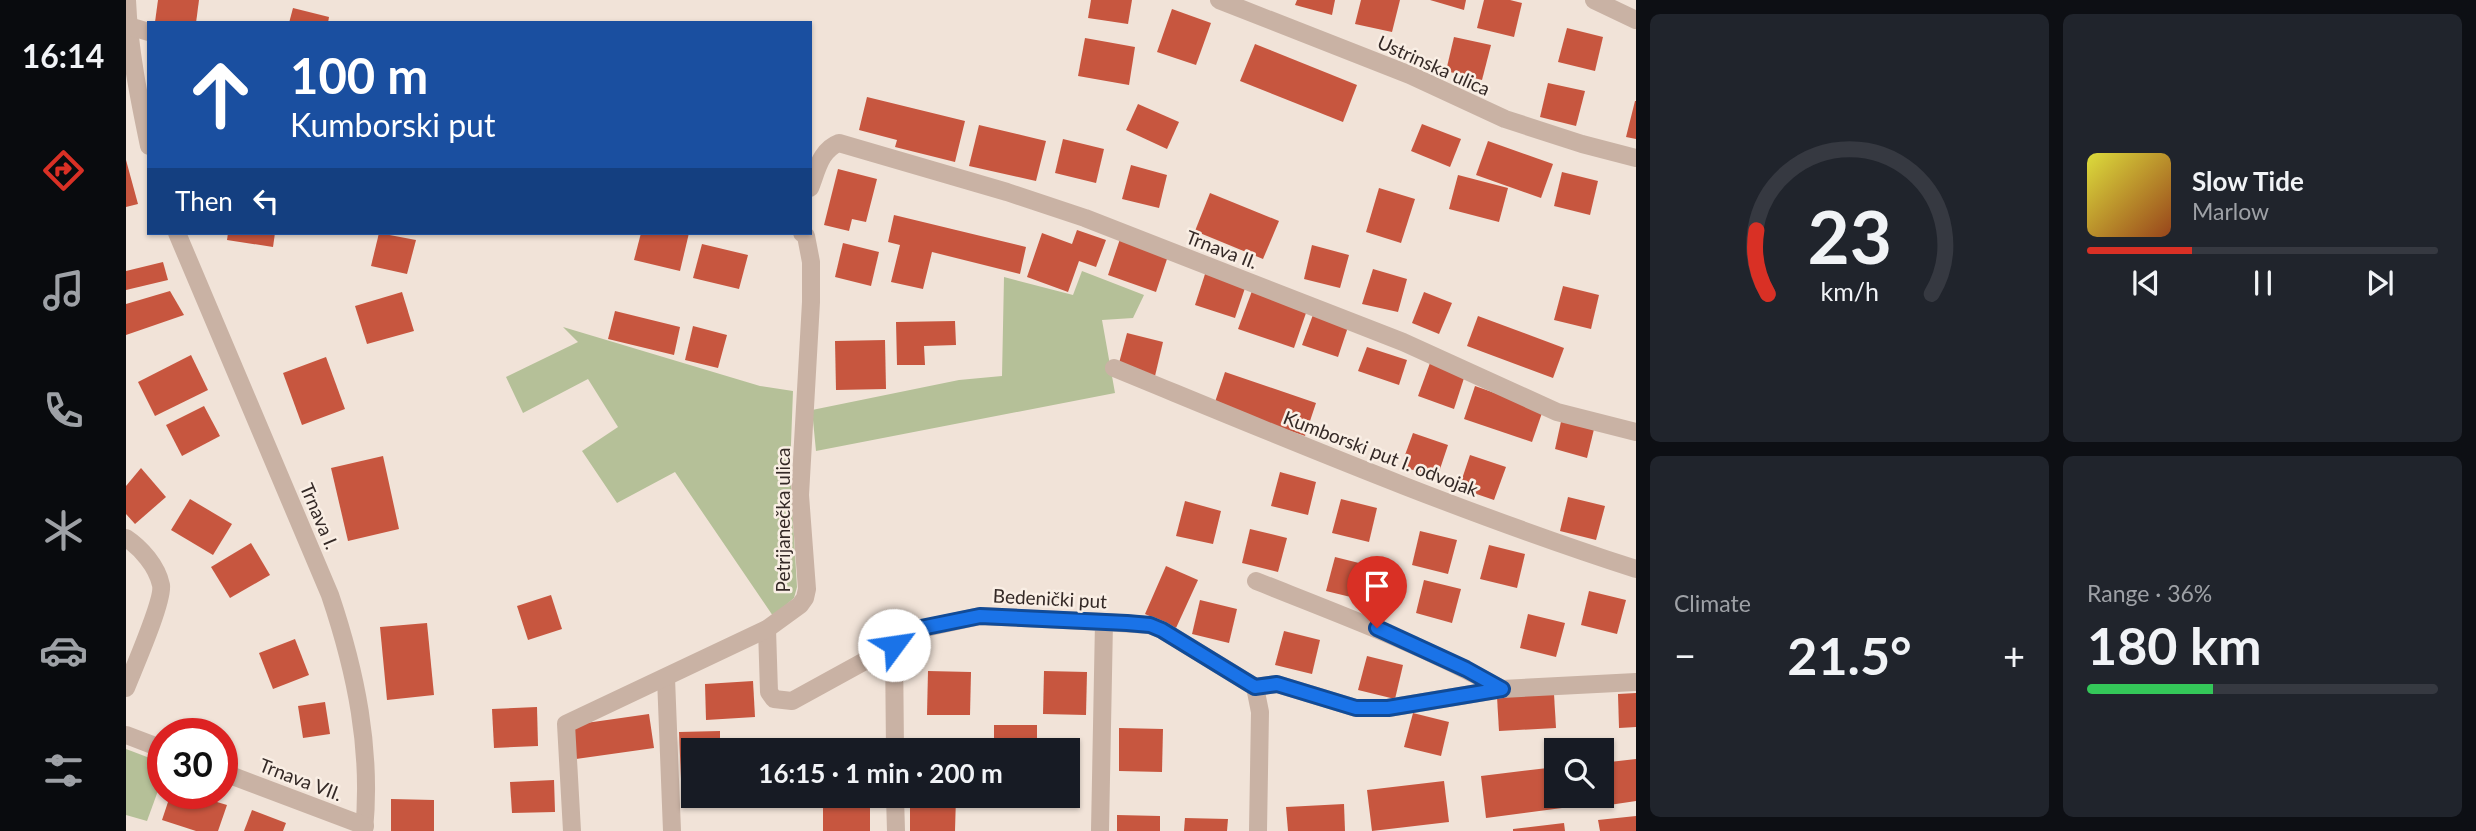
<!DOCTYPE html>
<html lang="en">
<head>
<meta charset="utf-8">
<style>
	body { margin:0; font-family:Lato,sans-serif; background:#20242c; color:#f1f3f6; height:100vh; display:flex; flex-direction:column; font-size:26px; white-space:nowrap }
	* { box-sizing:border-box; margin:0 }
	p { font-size:23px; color:#9ea1a6 }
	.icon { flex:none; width:38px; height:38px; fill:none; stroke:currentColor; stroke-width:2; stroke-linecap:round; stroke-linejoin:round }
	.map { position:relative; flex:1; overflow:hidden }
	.details { display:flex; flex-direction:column; gap:14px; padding:14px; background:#0d0f14; width:840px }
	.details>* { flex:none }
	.top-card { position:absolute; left:21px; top:21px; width:665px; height:214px; border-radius:0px; box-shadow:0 2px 5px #0004; background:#1a4fa0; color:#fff; overflow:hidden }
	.controls { position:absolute; left:1418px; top:738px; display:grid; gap:14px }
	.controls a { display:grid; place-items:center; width:70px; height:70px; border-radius:0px; background:#171b24; box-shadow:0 2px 5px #0004; font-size:35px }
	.speed { position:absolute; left:21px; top:718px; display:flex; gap:14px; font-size:35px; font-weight:700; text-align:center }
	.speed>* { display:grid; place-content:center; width:91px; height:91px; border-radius:50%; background:#171b24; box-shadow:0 2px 5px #0004; line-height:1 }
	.speed .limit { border:10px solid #d22; background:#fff; color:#111 }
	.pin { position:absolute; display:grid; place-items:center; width:60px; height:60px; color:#fff; margin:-72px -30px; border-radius:50% 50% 50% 0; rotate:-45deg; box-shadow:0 0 7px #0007 }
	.pin .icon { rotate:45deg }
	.me { position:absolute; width:77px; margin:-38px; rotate:59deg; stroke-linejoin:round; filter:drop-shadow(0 0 5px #0008) }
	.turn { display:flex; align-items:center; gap:24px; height:147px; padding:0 28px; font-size:32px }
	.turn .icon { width:91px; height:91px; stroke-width:2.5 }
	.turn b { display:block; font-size:49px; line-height:60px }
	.then { display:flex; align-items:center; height:66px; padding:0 28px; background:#0003; gap:14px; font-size:26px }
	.big { font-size:52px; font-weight:700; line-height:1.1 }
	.details .tile { flex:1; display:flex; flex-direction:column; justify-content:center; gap:10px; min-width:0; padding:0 24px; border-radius:10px; background:#20242c }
	.details .dial { align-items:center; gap:0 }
	.dial svg { height:182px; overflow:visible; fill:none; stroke:#363941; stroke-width:7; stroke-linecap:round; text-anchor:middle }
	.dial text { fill:#f1f3f6; stroke:none }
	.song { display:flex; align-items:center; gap:21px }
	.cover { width:84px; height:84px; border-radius:10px; background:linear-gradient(135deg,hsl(60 70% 55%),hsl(20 70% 35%)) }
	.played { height:7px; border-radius:4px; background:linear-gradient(90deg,#d93025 30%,#363941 30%) }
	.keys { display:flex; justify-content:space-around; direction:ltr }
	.heat { display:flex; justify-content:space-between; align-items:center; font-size:38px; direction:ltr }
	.charge { height:10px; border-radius:5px; background:linear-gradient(90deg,#34c759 36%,#363941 0) }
	.details .tiles { flex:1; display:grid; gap:14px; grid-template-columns:repeat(2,1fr) }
	.trip { position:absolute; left:555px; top:738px; width:399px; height:70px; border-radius:0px; background:#171b24; box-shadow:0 2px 5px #0004; font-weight:700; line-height:70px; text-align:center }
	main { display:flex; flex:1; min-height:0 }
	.tabs { display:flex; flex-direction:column; width:126px; justify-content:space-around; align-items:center; background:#090b0e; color:#9ea1a6 }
	.tabs .icon { width:49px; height:49px }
	.tabs .selected { color:#d93025 }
	.tabs b { font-size:32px; color:#f1f3f6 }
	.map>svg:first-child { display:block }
</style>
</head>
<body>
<main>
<nav class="tabs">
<b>16:14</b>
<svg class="icon selected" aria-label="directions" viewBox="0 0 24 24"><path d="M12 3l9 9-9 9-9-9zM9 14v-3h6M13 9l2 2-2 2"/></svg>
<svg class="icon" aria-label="music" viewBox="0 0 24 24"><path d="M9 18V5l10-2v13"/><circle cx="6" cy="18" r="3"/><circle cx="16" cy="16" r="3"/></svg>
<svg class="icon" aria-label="phone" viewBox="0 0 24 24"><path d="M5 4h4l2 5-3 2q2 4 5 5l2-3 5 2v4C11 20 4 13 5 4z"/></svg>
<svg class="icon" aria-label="climate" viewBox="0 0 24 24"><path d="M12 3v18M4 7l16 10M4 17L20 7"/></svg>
<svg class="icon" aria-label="car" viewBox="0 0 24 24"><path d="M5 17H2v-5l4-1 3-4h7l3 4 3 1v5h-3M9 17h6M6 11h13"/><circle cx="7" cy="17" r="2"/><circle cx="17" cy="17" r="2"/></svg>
<svg class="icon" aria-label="filters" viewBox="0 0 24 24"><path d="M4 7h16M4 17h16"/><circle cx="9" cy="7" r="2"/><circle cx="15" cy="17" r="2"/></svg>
</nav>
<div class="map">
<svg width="1510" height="831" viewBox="0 0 1510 831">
	<rect width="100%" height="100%" fill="#f1e3d8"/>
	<g fill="#b5c098">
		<polygon points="956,271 1018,295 1007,318 976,320 989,393 690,451 686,410 833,380 876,376 878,277 947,295"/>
		<polygon points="437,327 634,386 667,391 664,470 671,587 668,598 647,616 549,472 491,503 456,451 492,427 462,379 397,413 380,377 452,342"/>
		<polygon points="0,749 37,763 37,777 21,821 0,815"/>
	</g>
	<g fill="#c7563f">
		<polygon points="32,0 73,0 70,23 29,22"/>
		<polygon points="965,0 1006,0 1002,24 962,18"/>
		<polygon points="1171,0 1209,0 1206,15 1169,5"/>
		<polygon points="1235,0 1274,0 1266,32 1229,24"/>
		<polygon points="1304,0 1340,0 1338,10"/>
		<polygon points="1358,0 1384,0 1396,3 1388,37 1351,28"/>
		<polygon points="167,8 203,17 202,23 163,23"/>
		<polygon points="1046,9 1085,23 1070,65 1031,52"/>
		<polygon points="1441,28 1477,37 1469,71 1432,62"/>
		<polygon points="1328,37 1365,45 1356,80 1320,71"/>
		<polygon points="959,38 1009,47 1003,85 952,76"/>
		<polygon points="1129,44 1231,85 1217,122 1114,81"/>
		<polygon points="1422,83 1459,91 1450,126 1414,117"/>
		<polygon points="741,97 839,121 829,162 769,147 771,140 733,130"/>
		<polygon points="1509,101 1510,101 1510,139 1500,137"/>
		<polygon points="1012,104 1053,122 1041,149 1000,130"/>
		<polygon points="1296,124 1335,139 1324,167 1285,151"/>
		<polygon points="853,125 920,141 910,181 843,166"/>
		<polygon points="937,139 978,149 970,183 929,173"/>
		<polygon points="1362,141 1427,164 1415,198 1350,175"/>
		<polygon points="0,160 12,204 0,207"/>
		<polygon points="1005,165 1041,175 1033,208 996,199"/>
		<polygon points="712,169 751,179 740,222 726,219 723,231 698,225"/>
		<polygon points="1436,172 1472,181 1464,215 1428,206"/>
		<polygon points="1332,175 1382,188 1373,222 1323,209"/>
		<polygon points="1253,188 1289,199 1275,243 1240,232"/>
		<polygon points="1084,193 1153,221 1137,259 1069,231"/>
		<polygon points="768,215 900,247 894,274 806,252 797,289 765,282 774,245 762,242"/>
		<polygon points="951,230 980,240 970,267 953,261 942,292 901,277 916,233 946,244"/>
		<polygon points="102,233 149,233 147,247 101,240"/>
		<polygon points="253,233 290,240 281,274 245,266"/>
		<polygon points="515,233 563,233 554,271 508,260"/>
		<polygon points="994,239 1042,256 1030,292 982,275"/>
		<polygon points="717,243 753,252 745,286 709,277"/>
		<polygon points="576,244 622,255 613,289 567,278"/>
		<polygon points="1186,245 1223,255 1214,288 1178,279"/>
		<polygon points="37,262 42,280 0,290 0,271"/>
		<polygon points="1247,269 1281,279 1272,312 1236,304"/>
		<polygon points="1080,271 1120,285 1109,318 1069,305"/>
		<polygon points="1437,286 1473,295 1465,329 1428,320"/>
		<polygon points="44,291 58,315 0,335 0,304"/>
		<polygon points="1126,291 1181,310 1168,348 1112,329"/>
		<polygon points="276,292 288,331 241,344 229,306"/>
		<polygon points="1298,292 1326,303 1313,334 1286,323"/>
		<polygon points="489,311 554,327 548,355 482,339"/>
		<polygon points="1188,312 1223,324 1212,357 1176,345"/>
		<polygon points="1352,316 1438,348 1427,378 1341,346"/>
		<polygon points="829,321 830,345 798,346 799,365 771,365 770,322"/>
		<polygon points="567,326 601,335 592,368 559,360"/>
		<polygon points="1001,333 1037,342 1029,376 992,367"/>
		<polygon points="759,340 760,389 710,390 709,341"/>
		<polygon points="1241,347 1281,360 1273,385 1232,371"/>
		<polygon points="65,355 82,390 29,416 12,382"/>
		<polygon points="200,357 219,409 176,425 157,373"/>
		<polygon points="1304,363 1339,375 1328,409 1292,396"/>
		<polygon points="1099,372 1190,403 1179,436 1088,405"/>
		<polygon points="1349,386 1417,410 1406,442 1338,419"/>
		<polygon points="78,406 94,436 56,456 40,425"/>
		<polygon points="1436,417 1469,425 1461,458 1429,449"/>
		<polygon points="1287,433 1322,445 1311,478 1275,466"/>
		<polygon points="1344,455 1380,467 1368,500 1333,488"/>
		<polygon points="257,456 273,529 222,541 205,468"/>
		<polygon points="15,468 40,497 9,524 0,514 0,486"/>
		<polygon points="1154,472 1190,482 1182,515 1145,506"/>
		<polygon points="1442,497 1479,506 1470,540 1434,531"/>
		<polygon points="64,499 106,524 87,555 45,530"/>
		<polygon points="1215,499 1251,508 1243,542 1206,533"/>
		<polygon points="1059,501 1095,511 1087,544 1050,536"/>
		<polygon points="1124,529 1161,538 1152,572 1116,563"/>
		<polygon points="1294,531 1331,540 1322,574 1286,565"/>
		<polygon points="125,543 144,575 104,598 85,567"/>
		<polygon points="1363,545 1399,554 1391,588 1354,579"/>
		<polygon points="1209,557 1245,566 1237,600 1200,591"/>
		<polygon points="1040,566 1072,580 1050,628 1019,614"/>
		<polygon points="1298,580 1335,589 1326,623 1290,613"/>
		<polygon points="1463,591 1500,600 1491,634 1455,625"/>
		<polygon points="425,595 436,629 402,640 391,606"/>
		<polygon points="1074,600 1111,609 1103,643 1066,634"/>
		<polygon points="1402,614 1439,623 1430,657 1394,648"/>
		<polygon points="301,623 308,695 261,700 254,627"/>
		<polygon points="1158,631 1194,640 1186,674 1149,665"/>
		<polygon points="169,639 183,675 147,689 133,653"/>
		<polygon points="1241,656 1277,665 1269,699 1232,690"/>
		<polygon points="802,671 845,672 844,715 801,715"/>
		<polygon points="918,671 961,672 960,715 917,714"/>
		<polygon points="627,681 629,717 580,720 579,684"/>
		<polygon points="1510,693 1510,727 1493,728 1492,694"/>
		<polygon points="1428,694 1430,728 1373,731 1371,697"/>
		<polygon points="199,702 204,734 177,738 172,706"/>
		<polygon points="411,707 412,746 368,748 366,709"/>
		<polygon points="1287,713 1323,722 1315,756 1278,747"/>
		<polygon points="523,714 528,748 450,759 446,725"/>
		<rect x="868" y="725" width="43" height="26"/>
		<polygon points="993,728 1037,729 1036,772 993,771"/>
		<polygon points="594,731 594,751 567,751 567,796 596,796 596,800 556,802 553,732"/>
		<polygon points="672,745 672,751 636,751 635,747"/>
		<polygon points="1510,759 1510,801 1470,807 1469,796 1475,796 1475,763"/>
		<polygon points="1430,767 1430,796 1435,796 1436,808 1360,818 1355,776"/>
		<polygon points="428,780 429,812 386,813 384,782"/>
		<polygon points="1318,781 1323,822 1246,831 1241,790"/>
		<polygon points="45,793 61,793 101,805 92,831 70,831 36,820"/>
		<polygon points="784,796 830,796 829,831 784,831"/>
		<polygon points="744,798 744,831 697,831 697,799"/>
		<polygon points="265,799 308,800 308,831 265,831"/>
		<polygon points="1218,804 1219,831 1162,831 1160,807"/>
		<polygon points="126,810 160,823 157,831 118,831"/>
		<polygon points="991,815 1034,816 1034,831 991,831"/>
		<polygon points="1510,816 1510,831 1474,831 1472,820"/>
		<polygon points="1059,818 1102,819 1101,831 1058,831"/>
		<polygon points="1438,823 1439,831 1387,831 1387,829"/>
	</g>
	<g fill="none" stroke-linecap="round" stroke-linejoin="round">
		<g stroke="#c9b2a4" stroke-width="18">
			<path d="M 1,0 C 3,49 13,98 23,146"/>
			<polyline points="1093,0 1284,75 1379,119 1456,144 1510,158"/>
			<polyline points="1468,0 1510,20"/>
			<polyline points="2,26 23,32"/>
			<path d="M 684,188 C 691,171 694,150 713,143 L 881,192 L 959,218 L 1277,342 L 1431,412 L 1510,432"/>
			<path d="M 51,233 L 204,595 C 230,672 246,750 238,831"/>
			<path d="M 988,368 C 1161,439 1333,512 1510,569"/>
			<path d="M 0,538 C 15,548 31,566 35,585 C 38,600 7,670 0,688"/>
			<path d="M 1130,581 C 1213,614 1297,645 1376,689"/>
			<polyline points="641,629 643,692 648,699 666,701 768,645 790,630 854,616 978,622 1024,625 1036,630 1129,687 1134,712 1132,831"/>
			<polyline points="768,645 769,751"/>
			<polyline points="540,678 546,831"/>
			<polyline points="1129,687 1151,684 1230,708 1262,708 1376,689 1510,682"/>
			<polyline points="0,735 37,749"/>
			<polyline points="96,772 239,826"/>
			<polyline points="769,796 770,831"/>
			<polyline points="446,831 440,724 641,629 674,605 679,598 681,589 674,495 685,302 685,262 680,236 676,233"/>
			<polyline points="974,831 978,622"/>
		</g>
	</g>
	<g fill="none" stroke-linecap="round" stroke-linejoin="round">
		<g stroke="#114b97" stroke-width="18">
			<polyline id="route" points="768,645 790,629 854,616 1001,623 1024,625 1036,630 1129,687 1151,684 1230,708 1262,708 1376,689 1340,669 1251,628"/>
		</g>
		<use href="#route" stroke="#1a73e8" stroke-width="12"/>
	</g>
	<g text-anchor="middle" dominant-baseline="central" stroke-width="5" stroke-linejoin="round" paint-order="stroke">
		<g font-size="19" fill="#342926" stroke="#f9eee4">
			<text transform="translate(1308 65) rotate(24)">Ustrinska ulica</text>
			<text transform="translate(1096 249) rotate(21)">Trnava II.</text>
			<text transform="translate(1255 453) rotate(21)">Kumborski put I. odvojak</text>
			<text transform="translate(194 516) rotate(67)">Trnava I.</text>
			<text transform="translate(656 520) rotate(-90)">Petrijanečka ulica</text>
			<text transform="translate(924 598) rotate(3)">Bedenički put</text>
			<text transform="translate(175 779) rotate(21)">Trnava VII.</text>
		</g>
	</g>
</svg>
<div class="controls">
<a><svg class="icon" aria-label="search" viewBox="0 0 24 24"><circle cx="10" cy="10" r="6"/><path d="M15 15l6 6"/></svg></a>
</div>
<div class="speed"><div class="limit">30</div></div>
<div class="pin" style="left:1251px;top:628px;background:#d93025"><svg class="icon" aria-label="arrive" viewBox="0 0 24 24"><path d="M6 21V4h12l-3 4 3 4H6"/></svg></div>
<svg class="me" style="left:768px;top:645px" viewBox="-20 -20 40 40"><circle r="19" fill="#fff"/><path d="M0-13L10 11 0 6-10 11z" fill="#1a73e8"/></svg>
<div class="trip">16:15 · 1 min · 200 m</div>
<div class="top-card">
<div class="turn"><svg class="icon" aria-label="ahead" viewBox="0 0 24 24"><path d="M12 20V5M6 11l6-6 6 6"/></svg><div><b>100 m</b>Kumborski put</div></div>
<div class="then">Then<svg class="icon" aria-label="left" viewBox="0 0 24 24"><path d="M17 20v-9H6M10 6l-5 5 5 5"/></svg></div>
</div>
</div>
<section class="details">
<div class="tiles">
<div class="tile dial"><svg viewBox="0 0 100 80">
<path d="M14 69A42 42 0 1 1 86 69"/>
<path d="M14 69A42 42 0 0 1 9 41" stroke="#d93025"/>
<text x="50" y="56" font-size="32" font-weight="700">23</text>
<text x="50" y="72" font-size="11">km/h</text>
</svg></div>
<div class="tile">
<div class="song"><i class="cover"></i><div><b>Slow Tide</b><p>Marlow</p></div></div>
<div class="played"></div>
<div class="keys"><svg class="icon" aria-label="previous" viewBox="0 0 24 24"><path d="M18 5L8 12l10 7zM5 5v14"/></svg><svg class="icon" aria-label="pause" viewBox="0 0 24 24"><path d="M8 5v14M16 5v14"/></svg><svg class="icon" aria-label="next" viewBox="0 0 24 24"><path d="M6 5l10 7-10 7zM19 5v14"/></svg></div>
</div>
<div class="tile"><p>Climate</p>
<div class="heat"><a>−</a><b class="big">21.5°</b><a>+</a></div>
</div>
<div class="tile"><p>Range · 36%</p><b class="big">180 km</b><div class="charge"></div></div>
</div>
</section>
</main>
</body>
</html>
